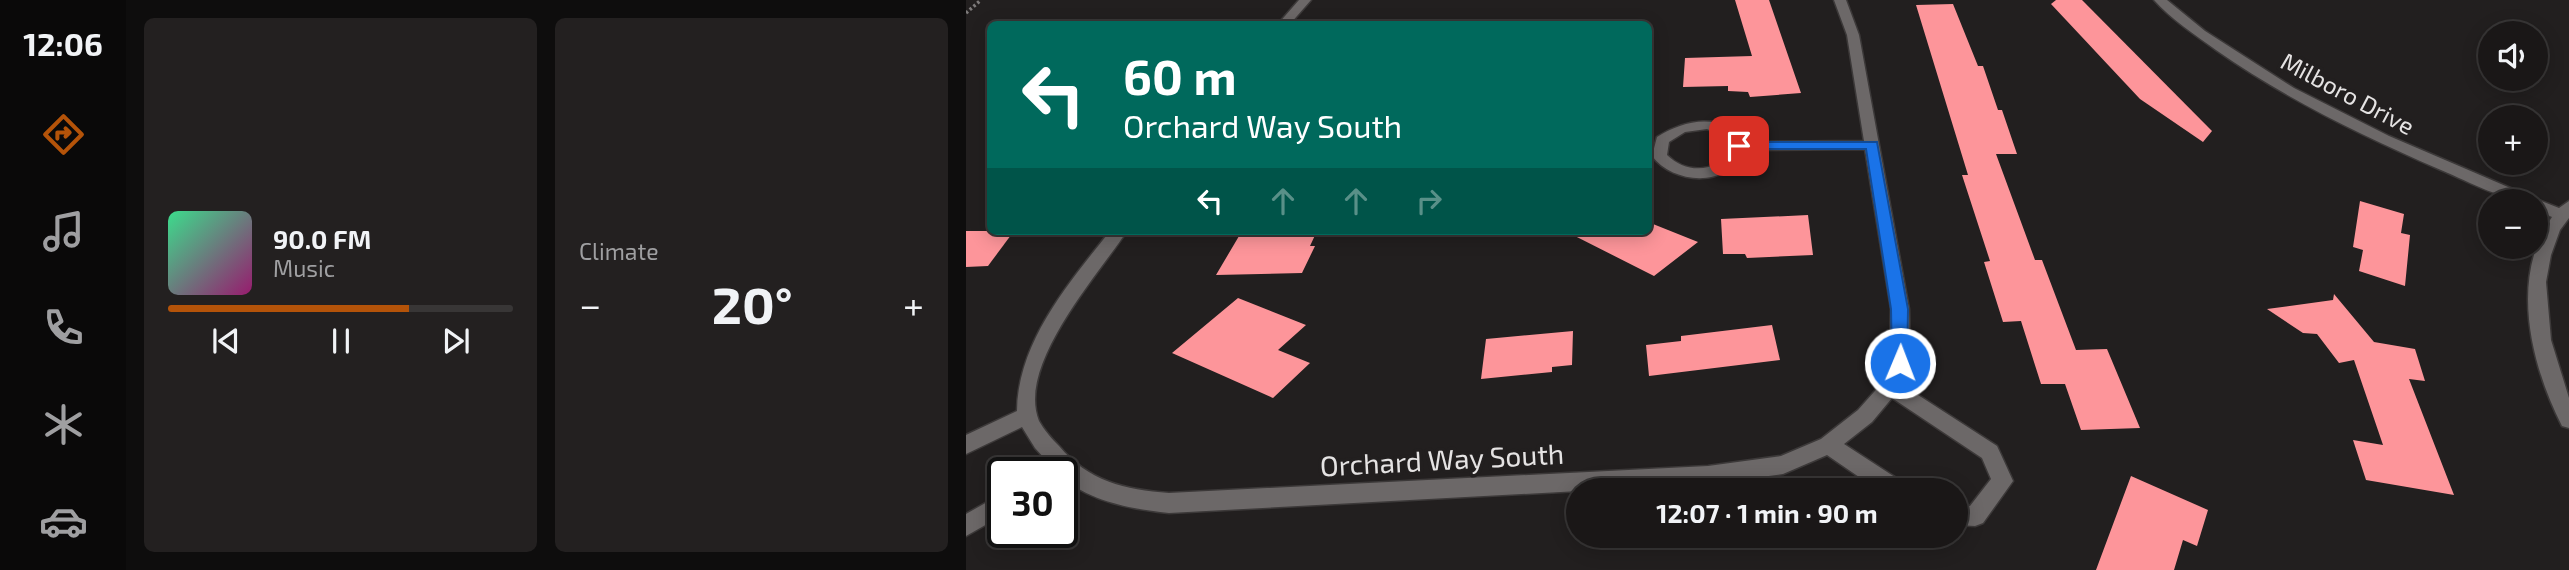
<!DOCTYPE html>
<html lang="en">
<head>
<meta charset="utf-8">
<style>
	body { margin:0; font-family:"Exo 2",sans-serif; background:#232020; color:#f1f3f6; height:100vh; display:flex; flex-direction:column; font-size:26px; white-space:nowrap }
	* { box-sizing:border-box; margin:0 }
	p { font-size:23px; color:#9f9fa1 }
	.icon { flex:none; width:38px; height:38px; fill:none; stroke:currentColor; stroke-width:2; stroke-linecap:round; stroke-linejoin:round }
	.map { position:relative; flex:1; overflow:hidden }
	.side { display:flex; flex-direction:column; gap:18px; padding:18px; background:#0e0d0d; width:840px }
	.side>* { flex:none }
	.guide { position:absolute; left:21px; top:21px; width:665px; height:214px; border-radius:10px; box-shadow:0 4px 18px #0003,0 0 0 2px #383636; background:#00695c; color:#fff; overflow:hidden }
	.fabs { position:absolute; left:1512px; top:21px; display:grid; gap:14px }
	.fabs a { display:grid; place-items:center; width:70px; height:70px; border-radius:50%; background:#1a1717; box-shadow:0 4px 18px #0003,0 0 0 2px #383636; font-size:35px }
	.speed { position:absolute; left:21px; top:457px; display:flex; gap:14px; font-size:35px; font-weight:700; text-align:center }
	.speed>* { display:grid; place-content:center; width:91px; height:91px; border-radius:50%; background:#1a1717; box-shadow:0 4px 18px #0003,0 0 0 2px #383636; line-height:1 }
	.speed .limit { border:4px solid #111; border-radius:10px; background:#fff; color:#111 }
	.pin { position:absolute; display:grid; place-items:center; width:60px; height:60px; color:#fff; margin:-30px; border-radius:14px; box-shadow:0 4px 10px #0006 }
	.me { position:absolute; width:77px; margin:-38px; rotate:1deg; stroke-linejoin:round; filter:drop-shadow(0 0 5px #0008) }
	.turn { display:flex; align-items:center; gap:24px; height:147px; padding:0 21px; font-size:32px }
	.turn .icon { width:91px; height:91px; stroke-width:2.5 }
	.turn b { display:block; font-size:49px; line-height:60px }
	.lanes { display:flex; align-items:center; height:66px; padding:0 21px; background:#0003; justify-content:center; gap:35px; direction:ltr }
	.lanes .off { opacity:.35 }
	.big { font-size:52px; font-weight:700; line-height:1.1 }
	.side .card { flex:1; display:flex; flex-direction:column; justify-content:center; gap:10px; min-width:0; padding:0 24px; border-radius:10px; background:#232020 }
	.song { display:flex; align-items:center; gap:21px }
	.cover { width:84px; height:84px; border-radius:10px; background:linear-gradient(135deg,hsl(150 70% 55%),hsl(320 70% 35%)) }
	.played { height:7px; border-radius:4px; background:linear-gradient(90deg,#b45309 70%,#383636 70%) }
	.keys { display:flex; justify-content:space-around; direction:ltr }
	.heat { display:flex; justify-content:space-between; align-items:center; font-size:38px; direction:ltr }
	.side .tiles { flex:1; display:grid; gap:18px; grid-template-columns:repeat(2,1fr) }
	.trip { position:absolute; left:600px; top:478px; width:402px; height:70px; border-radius:35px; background:#1a1717; box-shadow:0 4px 18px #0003,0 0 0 2px #383636; font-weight:700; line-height:70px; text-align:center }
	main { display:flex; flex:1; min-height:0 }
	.menu { display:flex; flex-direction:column; width:126px; justify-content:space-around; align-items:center; background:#0a0909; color:#9f9fa1 }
	.menu .icon { width:49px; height:49px }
	.menu .current { color:#b45309 }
	.menu b { font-size:32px; color:#f1f3f6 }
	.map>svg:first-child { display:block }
</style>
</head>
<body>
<main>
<nav class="menu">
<b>12:06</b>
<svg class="icon current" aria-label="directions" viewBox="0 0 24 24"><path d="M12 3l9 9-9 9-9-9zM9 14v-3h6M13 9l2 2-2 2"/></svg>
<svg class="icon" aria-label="music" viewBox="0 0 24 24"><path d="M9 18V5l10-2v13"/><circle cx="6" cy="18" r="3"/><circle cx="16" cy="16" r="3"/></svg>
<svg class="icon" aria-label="phone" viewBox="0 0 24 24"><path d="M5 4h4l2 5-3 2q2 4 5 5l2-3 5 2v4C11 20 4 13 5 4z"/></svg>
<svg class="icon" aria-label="climate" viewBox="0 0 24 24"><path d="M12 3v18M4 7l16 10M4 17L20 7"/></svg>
<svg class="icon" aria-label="car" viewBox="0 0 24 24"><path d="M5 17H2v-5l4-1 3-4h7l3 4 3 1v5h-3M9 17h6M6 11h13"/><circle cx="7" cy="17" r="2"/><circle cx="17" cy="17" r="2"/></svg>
</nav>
<section class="side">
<div class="tiles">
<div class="card">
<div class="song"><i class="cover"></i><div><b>90.0 FM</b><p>Music</p></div></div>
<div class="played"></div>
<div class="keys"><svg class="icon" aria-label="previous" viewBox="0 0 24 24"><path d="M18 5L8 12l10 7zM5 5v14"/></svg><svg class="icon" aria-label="pause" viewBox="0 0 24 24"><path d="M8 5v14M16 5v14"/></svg><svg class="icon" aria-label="next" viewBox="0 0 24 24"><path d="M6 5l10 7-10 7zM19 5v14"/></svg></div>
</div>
<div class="card"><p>Climate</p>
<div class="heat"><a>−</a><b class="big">20°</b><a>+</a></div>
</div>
</div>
</section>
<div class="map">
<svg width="1603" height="570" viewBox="0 0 1603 570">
	<rect width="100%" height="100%" fill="#221f1f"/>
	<g fill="#fd959a">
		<polygon points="769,0 803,0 835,93 784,97 782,92 762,91 762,86 717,87 719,58 786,56"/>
		<polygon points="1090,0 1116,0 1246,131 1237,142 1174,99 1085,4"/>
		<polygon points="987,4 1012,66 1017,66 1032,110 1036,110 1051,154 1030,154 1069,260 1076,260 1110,350 1141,349 1174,428 1115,430 1099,384 1075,384 1055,321 1037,322 1018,262 1024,261 996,175 1002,175 950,5"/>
		<polygon points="1394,201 1438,214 1435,233 1444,235 1439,286 1393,271 1397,250 1387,247"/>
		<polygon points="842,215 847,255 781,258 779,254 757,254 755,219"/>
		<polygon points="682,222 732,242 688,276 599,231 682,231"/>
		<polygon points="0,231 48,231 22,266 0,267"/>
		<polygon points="276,231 351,231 344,246 349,246 336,273 250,275"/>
		<polygon points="1368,294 1408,342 1449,349 1459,381 1443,379 1488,495 1400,480 1387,440 1417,445 1388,360 1373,363 1351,334 1337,333 1301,309 1367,300"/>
		<polygon points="272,298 340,325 312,350 344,363 307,398 206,353"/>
		<polygon points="806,325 814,360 683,376 680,345 715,341 715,336"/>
		<polygon points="607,331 606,365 586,367 586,372 515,379 520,339"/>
		<polygon points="1165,476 1242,510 1231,546 1217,540 1208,570 1130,570"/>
	</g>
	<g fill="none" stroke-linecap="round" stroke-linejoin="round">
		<g stroke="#3c3939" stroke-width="3">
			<g id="minor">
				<polygon points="333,0 345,0 324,24 312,24"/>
				<path d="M 868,0 L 880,0 L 893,35 L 943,309 L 944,363 L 935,384 L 1031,446 L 1047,481 L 1017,523 L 1009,526 L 990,525 L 990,505 L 1004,506 L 1025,479 L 1016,458 L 926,398 L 906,422 L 878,444 L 938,483 L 941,490 L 912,490 L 861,455 L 817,474 L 742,484 L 203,513 C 165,509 127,502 96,478 L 96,472 L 91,472 L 69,448 L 56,427 L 0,454 L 0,435 L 51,411 C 52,341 103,283 144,231 L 161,231 C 133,274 50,365 73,421 C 78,430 86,439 93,446 C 122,481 159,490 203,493 L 742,466 L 815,456 L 855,439 L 892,410 L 916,383 L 924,363 L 925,309 L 899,149 L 779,150 C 763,188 708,185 686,156 L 691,137 C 718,120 756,111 778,142 L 898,141 L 881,35 ZM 741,129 L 759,137 L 766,146 C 754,173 721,175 701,155 L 703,142 L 719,132 Z"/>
				<path d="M 1188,0 L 1201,0 L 1239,31 L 1328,88 L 1423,136 L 1570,199 L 1593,208 L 1603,201 L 1603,218 L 1594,230 L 1585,255 L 1580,282 L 1585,340 L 1603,398 L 1603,428 L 1596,426 C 1565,365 1543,278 1586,217 L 1570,210 L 1570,201 C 1536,201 1506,183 1475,170 C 1397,136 1320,99 1250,50 C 1229,35 1205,19 1188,0 Z"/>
				<polygon points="37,493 37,515 0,536 0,514"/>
			</g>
		</g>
		<polyline stroke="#7d7a7a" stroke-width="3.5" stroke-dasharray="2.5 2.5" stroke-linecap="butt" points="0,13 15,0"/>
		<use href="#minor" fill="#6c6868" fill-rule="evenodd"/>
	</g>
	<polygon fill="#1a73e8" stroke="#114b97" stroke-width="2" points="773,142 911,142 942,309 941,368 928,368 926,363 925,309 900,149 768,149 768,144"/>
	<g text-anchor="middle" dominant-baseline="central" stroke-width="7" stroke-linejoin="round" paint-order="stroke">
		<g font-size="24" fill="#e5e3e3" stroke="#221f1f">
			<text transform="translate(1382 93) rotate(28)">Milboro Drive</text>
		</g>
		<g font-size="28" fill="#e5e3e3" stroke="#221f1f">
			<text transform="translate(476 459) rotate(-3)">Orchard Way South</text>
		</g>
	</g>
</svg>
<div class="fabs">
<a><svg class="icon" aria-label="sound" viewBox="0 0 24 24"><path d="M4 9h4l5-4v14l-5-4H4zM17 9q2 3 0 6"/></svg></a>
<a>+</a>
<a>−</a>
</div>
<div class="speed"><div class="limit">30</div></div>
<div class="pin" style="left:773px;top:146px;background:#d93025"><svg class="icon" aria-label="arrive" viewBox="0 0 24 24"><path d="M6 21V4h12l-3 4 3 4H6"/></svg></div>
<svg class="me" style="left:934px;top:363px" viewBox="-20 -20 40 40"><circle r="17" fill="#1a73e8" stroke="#fff" stroke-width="3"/><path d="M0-11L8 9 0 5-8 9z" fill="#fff"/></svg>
<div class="trip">12:07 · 1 min · 90 m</div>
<div class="guide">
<div class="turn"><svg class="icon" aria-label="left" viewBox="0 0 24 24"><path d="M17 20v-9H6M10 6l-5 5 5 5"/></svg><div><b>60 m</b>Orchard Way South</div></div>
<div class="lanes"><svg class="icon" aria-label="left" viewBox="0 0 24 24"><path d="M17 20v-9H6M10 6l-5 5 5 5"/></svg><svg class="icon off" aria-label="ahead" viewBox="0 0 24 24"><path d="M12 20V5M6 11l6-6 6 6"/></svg><svg class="icon off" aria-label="ahead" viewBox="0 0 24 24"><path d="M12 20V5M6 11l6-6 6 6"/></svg><svg class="icon off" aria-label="right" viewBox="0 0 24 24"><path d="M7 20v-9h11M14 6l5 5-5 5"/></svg></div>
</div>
</div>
</main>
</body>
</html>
